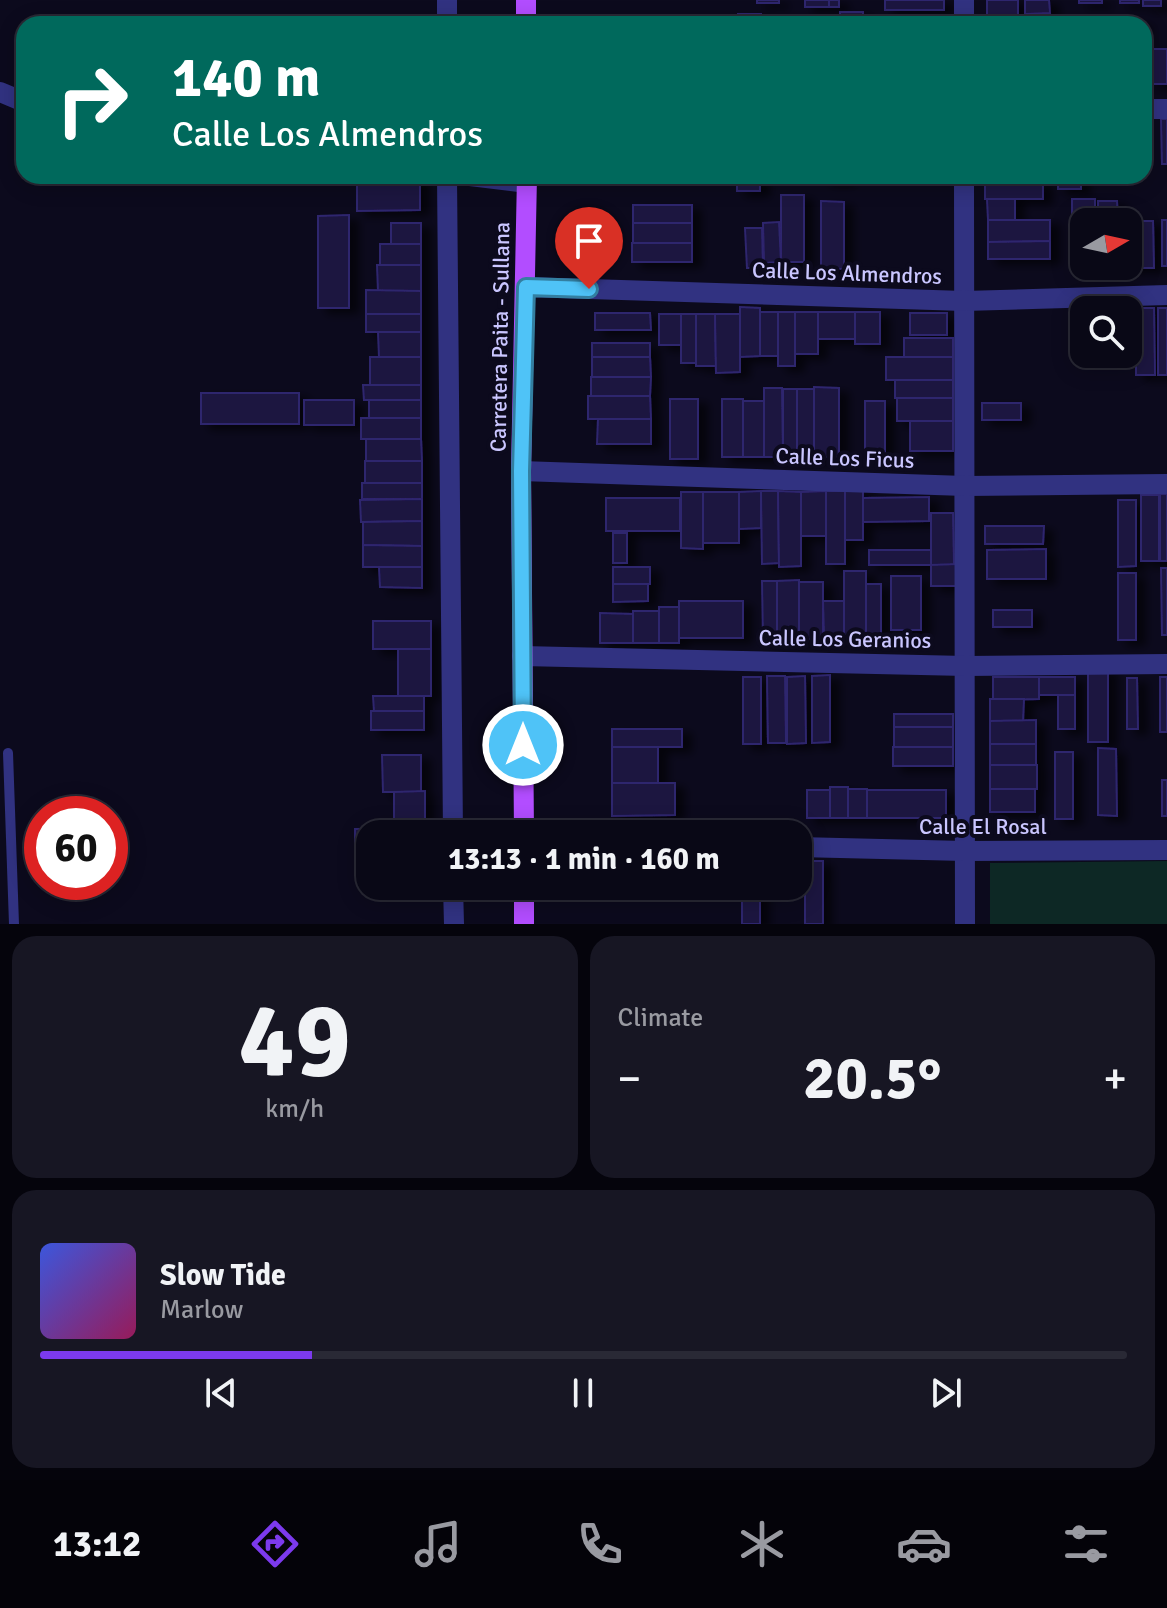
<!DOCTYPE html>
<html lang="en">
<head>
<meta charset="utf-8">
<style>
	body { margin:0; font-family:Signika,sans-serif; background:#171623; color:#f1f3f6; height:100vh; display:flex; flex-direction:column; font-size:30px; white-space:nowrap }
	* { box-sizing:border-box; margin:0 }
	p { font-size:26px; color:#999aa1 }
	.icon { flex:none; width:44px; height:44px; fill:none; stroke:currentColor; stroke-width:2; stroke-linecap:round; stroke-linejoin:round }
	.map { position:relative; height:924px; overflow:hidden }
	.sheet { display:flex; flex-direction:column; gap:12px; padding:12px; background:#05040c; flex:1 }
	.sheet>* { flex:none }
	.hud { position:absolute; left:16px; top:16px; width:1136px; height:168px; border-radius:24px; box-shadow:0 4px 20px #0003,0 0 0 2px #292935; background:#00695c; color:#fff; overflow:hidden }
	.needle { width:52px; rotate:81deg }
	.fabs { position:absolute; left:1070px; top:208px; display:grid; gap:16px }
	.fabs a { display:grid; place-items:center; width:72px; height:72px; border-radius:16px; background:#090816; box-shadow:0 4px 20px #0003,0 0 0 2px #292935; font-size:40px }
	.speed { position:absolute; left:24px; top:796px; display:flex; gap:16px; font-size:40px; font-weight:700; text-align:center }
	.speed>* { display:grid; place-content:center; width:104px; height:104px; border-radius:50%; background:#090816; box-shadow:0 4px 20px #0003,0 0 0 2px #292935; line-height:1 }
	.speed .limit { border:12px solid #d22; background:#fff; color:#111 }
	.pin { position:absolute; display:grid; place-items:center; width:68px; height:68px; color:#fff; margin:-82px -34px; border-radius:50% 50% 50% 0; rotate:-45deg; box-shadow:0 0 8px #0007 }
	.pin .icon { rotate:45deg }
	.me { position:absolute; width:88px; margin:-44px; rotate:0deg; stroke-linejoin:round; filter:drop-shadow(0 0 6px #0008) }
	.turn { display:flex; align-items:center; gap:28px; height:168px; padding:0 24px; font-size:36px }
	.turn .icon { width:104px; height:104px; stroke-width:2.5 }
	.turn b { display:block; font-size:56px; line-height:68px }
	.big { font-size:60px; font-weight:700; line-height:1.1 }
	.sheet .widget { flex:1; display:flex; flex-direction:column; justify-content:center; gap:12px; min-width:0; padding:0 28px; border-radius:24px; background:#171623 }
	.sheet .dial { align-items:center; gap:0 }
	.dial b { font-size:104px; line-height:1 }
	.song { display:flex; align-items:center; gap:24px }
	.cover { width:96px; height:96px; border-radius:12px; background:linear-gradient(135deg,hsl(230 70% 55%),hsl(330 70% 35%)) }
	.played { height:8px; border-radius:4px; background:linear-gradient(90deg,#7c3aed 25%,#292935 25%) }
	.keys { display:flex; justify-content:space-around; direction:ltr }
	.heat { display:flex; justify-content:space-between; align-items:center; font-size:44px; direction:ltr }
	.sheet .tiles { flex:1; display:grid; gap:12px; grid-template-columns:1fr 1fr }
	.widget:last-child { grid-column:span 2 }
	.trip { position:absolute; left:356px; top:820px; width:456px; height:80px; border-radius:24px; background:#090816; box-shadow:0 4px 20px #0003,0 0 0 2px #292935; font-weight:700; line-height:80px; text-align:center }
	.tabs { display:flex; height:128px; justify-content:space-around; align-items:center; background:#040309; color:#999aa1 }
	.tabs .icon { width:56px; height:56px }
	.tabs .selected { color:#7c3aed }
	.tabs b { font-size:36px; color:#f1f3f6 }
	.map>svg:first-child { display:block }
</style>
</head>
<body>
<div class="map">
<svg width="1167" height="924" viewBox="0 0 1167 924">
	<defs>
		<filter id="shadow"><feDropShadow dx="9" dy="5" stdDeviation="4" flood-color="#0009"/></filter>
	</defs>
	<rect width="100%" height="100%" fill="#0c0a1d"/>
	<polygon fill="#0d2825" points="1167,861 1167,924 990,924 990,863"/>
	<g fill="#1b1540" stroke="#2f256e" stroke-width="2" filter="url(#shadow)">
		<rect x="757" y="0" width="22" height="3"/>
		<rect x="805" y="0" width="24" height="7"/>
		<rect x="829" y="0" width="10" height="7"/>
		<rect x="885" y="0" width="59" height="10"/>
		<rect x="987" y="0" width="31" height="24"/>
		<polygon points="1025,0 1049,0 1050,13 1025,14"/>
		<rect x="1079" y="0" width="23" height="3"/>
		<rect x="1120" y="0" width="19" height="3"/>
		<rect x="1143" y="0" width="18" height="6"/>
		<rect x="840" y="12" width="23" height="12"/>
		<rect x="738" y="14" width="23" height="10"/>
		<rect x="779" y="18" width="23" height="6"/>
		<polygon points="1121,21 1144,22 1145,88 1144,24 1121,24"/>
		<rect x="1152" y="49" width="15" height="35"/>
		<polygon points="1161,119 1167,119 1167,164 1162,164"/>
		<rect x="737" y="176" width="23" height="15"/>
		<rect x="823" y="176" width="23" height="4"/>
		<rect x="985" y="176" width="41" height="6"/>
		<rect x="1058" y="176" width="23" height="13"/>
		<polygon points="357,177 420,177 420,210 357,211"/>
		<rect x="985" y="182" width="58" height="17"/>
		<rect x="781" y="195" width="23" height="67"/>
		<polygon points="987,199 1015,199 1015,220 988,220"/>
		<polygon points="1072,199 1095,199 1095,222 1084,222 1084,266 1095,266 1072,266"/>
		<polygon points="821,201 844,202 844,269 821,268"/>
		<polygon points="1098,201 1117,201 1118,222 1098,222"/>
		<rect x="633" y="205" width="59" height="18"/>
		<polygon points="349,215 349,308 318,308 318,216"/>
		<polygon points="988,220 1050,220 1050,241 988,242"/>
		<rect x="1162" y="220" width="5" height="46"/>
		<polygon points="1118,221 1153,221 1154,268 1118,268 1128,266 1128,222"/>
		<polygon points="779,222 781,262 764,263 763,223"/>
		<rect x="391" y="223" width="30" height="21"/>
		<rect x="633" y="223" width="59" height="20"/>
		<polygon points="745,228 762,228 763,268 747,268"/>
		<polygon points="1050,241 1050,259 988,259 988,242"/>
		<rect x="632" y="243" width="60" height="19"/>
		<rect x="380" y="244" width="41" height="21"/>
		<polygon points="377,265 421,265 421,291 378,291"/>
		<polygon points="366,290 421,291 421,314 366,314"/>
		<polygon points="740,307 760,308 760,356 740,357"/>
		<polygon points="1136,308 1154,308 1155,375 1136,375"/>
		<rect x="1158" y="308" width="9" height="67"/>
		<rect x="760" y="312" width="18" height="44"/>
		<rect x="778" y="312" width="17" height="54"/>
		<rect x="795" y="312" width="23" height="42"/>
		<rect x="818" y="312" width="37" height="27"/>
		<rect x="855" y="312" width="25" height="32"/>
		<polygon points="595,313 650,313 651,330 595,330"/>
		<rect x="910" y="313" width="37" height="22"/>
		<rect x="366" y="314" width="55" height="18"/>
		<rect x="659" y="314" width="22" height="31"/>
		<rect x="681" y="314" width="15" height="49"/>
		<polygon points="696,314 715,314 716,366 696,366"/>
		<polygon points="715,314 740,314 740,372 716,373"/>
		<polygon points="378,332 421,332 421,357 379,357"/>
		<rect x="904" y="338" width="49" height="19"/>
		<rect x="592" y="343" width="58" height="14"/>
		<rect x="370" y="357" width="51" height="28"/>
		<polygon points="592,357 650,357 651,377 592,377"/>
		<rect x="886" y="357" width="67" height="23"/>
		<polygon points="591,377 651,377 650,396 591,396"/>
		<rect x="895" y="380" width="58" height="18"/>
		<polygon points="363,385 421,385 421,400 364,400"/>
		<polygon points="814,387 839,388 839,457 814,457"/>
		<polygon points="764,388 782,388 783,457 764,457"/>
		<rect x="783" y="389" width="14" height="68"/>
		<rect x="797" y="389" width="17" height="68"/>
		<rect x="201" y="393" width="98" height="31"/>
		<polygon points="588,396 650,396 651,419 588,419"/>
		<rect x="897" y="398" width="56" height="23"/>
		<rect x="670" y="399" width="28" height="60"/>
		<rect x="722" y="399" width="21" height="58"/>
		<rect x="304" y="400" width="50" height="25"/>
		<rect x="369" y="400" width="52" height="18"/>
		<rect x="743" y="401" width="21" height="56"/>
		<rect x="865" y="401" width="20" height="53"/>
		<rect x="982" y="403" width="39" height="17"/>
		<rect x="361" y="418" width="60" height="21"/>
		<polygon points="598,419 651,419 651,444 597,444"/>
		<rect x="910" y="421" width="43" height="30"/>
		<polygon points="366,439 421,439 422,461 366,461"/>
		<rect x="365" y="461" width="57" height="22"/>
		<rect x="362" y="483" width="60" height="16"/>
		<polygon points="761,491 778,491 779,563 762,564"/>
		<polygon points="761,491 761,528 739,529 739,492"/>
		<polygon points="778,491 801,492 801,566 779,567"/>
		<rect x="826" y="491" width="19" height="73"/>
		<polygon points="826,491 826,536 801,536 801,492"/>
		<rect x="845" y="491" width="18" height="49"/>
		<polygon points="681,492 703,492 703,549 681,548"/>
		<rect x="703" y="492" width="36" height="51"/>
		<rect x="1160" y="494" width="7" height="67"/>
		<rect x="1141" y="495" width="18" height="66"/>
		<polygon points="929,497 929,521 863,522 863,498"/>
		<rect x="606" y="498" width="74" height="33"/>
		<polygon points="422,499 422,521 361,522 360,500"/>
		<polygon points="1118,500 1136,500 1136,566 1118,567"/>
		<polygon points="931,513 953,513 954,565 931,565"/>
		<polygon points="422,521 422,546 363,545 363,522"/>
		<polygon points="985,526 1044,526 1043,544 985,544"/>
		<rect x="613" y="533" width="14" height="30"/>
		<polygon points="363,545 422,546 422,567 363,567"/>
		<polygon points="1046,549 1046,579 987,579 987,550"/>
		<rect x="869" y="550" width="62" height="15"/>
		<polygon points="957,564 957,586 931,586 931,565"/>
		<polygon points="379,567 422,567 422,588 380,587"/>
		<rect x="613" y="567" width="37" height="17"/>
		<polygon points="1161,568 1167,568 1167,635 1162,635"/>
		<rect x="844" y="571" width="22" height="64"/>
		<rect x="1118" y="573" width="18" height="67"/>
		<rect x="891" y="576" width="30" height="54"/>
		<polygon points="799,580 799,639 777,639 777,581"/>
		<polygon points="762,581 777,581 777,639 763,639"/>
		<rect x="799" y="582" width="24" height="57"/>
		<polygon points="613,584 648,584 648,601 613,602"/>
		<rect x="866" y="584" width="15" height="51"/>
		<rect x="679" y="601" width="64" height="37"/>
		<polygon points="823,601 844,601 844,635 824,635"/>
		<rect x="659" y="607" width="20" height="36"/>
		<rect x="993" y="610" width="39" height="17"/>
		<rect x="633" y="611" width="26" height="32"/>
		<polygon points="600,613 633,614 633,643 600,643"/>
		<rect x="373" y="621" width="58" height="28"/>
		<rect x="398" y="649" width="33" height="47"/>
		<rect x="1088" y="668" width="20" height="74"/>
		<polygon points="830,675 830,742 812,743 812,676"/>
		<polygon points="767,676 785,676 786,743 768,743"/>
		<polygon points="805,676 806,743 787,744 787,677"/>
		<rect x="743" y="677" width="18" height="67"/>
		<polygon points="993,677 1039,677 1039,699 993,700"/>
		<rect x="1039" y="677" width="36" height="18"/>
		<rect x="1160" y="677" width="7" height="55"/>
		<polygon points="1127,678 1137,678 1138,729 1127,729"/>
		<rect x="1058" y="695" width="17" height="34"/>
		<polygon points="373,696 424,696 424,711 374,711"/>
		<polygon points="990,699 1024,699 1023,721 990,721"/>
		<rect x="371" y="711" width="53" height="19"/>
		<rect x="894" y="714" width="59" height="13"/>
		<polygon points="1036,720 1036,744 990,744 990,721"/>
		<rect x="894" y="727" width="59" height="20"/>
		<rect x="612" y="729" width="70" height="18"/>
		<rect x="990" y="744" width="46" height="21"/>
		<rect x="612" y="747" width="46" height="36"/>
		<rect x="893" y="747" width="60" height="19"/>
		<polygon points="1098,748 1116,749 1117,816 1098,815"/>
		<rect x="1055" y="752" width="18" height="67"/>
		<polygon points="382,755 421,755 421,792 383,792"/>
		<rect x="990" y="765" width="47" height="24"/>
		<rect x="1162" y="780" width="5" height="36"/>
		<polygon points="612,783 675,783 675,815 612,816"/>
		<rect x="830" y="787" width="18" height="31"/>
		<rect x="848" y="789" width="19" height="29"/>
		<rect x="990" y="789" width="45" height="23"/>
		<rect x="807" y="790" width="23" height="28"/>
		<rect x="867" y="790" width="79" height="28"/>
		<polygon points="425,791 425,828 394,829 394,792"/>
		<polygon points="425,828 425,834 370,834 370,857 355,857 355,829"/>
		<rect x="805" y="861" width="18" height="63"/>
		<rect x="742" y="886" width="18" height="38"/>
	</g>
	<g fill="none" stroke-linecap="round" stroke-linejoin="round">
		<polyline stroke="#313281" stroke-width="10" points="8,753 14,924"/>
		<g stroke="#313281" stroke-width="20">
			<polyline points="447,0 447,24"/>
			<polyline points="964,0 964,24"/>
			<polyline points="0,92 24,102"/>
			<polyline points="1144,109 1167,109"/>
			<polyline points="447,176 453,834"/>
			<polyline points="470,176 527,183"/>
			<polyline points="964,176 965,924"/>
			<polyline points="526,287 964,301 1167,295"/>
			<polyline points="521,471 965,486 1167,484"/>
			<polyline points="522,656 966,666 1167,664"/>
			<polyline points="798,847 965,851 1167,850"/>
			<polyline points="453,886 454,924"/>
		</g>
		<g stroke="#b24dff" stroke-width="20">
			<polyline points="526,0 526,24"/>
			<polyline points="524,834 521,471 527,176"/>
			<polyline points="524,886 524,924"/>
		</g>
	</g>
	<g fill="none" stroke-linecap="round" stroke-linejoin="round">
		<g stroke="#337fa1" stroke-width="20">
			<polyline id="route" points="523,745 521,471 526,287 589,289"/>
		</g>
		<use href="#route" stroke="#4fc3f7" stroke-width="14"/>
	</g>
	<g text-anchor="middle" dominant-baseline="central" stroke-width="8" stroke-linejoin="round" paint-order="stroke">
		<g font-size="22" fill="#cac6ff" stroke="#0c0a1d">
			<text transform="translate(847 273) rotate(2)">Calle Los Almendros</text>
			<text transform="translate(500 337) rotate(-89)">Carretera Paita - Sullana</text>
			<text transform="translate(845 458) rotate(2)">Calle Los Ficus</text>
			<text transform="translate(845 639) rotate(1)">Calle Los Geranios</text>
			<text x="983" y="826">Calle El Rosal</text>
		</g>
	</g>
</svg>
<div class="fabs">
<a><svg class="needle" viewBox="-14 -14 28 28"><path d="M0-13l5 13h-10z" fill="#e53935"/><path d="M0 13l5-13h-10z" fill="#999aa1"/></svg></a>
<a><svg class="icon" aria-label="search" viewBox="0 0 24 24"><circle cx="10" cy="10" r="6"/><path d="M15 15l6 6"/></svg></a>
</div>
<div class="speed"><div class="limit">60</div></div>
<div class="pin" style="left:589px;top:289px;background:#d93025"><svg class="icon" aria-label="arrive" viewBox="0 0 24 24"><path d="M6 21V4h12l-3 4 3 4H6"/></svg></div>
<svg class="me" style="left:523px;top:745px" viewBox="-20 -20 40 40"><circle r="17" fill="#4fc3f7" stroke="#fff" stroke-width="3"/><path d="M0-11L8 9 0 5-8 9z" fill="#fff"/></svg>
<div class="trip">13:13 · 1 min · 160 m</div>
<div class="hud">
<div class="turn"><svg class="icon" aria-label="right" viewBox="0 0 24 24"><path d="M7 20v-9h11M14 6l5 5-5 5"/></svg><div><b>140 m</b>Calle Los Almendros</div></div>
</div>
</div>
<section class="sheet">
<div class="tiles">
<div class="widget dial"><b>49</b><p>km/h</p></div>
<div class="widget"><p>Climate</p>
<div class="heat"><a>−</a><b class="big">20.5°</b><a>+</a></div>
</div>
<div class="widget">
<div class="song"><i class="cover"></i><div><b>Slow Tide</b><p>Marlow</p></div></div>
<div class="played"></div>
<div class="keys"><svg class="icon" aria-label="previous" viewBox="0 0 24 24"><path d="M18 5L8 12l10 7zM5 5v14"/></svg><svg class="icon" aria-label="pause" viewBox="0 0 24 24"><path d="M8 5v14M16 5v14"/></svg><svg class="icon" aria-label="next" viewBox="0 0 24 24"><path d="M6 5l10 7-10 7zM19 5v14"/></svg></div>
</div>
</div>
</section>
<nav class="tabs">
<b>13:12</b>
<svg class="icon selected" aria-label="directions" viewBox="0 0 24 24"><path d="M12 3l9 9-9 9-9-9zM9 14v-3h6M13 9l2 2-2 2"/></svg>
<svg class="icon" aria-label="music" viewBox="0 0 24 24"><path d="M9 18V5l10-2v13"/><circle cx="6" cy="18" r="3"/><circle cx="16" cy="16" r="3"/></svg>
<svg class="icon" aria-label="phone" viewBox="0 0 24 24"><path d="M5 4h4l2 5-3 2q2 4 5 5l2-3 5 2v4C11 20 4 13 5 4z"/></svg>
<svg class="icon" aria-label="climate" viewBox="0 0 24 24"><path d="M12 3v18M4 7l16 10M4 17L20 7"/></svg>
<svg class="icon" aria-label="car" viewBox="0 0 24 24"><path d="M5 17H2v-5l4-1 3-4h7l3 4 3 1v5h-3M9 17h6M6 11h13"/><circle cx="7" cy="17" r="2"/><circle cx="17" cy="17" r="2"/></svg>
<svg class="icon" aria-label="filters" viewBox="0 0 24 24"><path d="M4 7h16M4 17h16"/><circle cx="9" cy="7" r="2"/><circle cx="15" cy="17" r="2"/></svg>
</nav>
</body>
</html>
